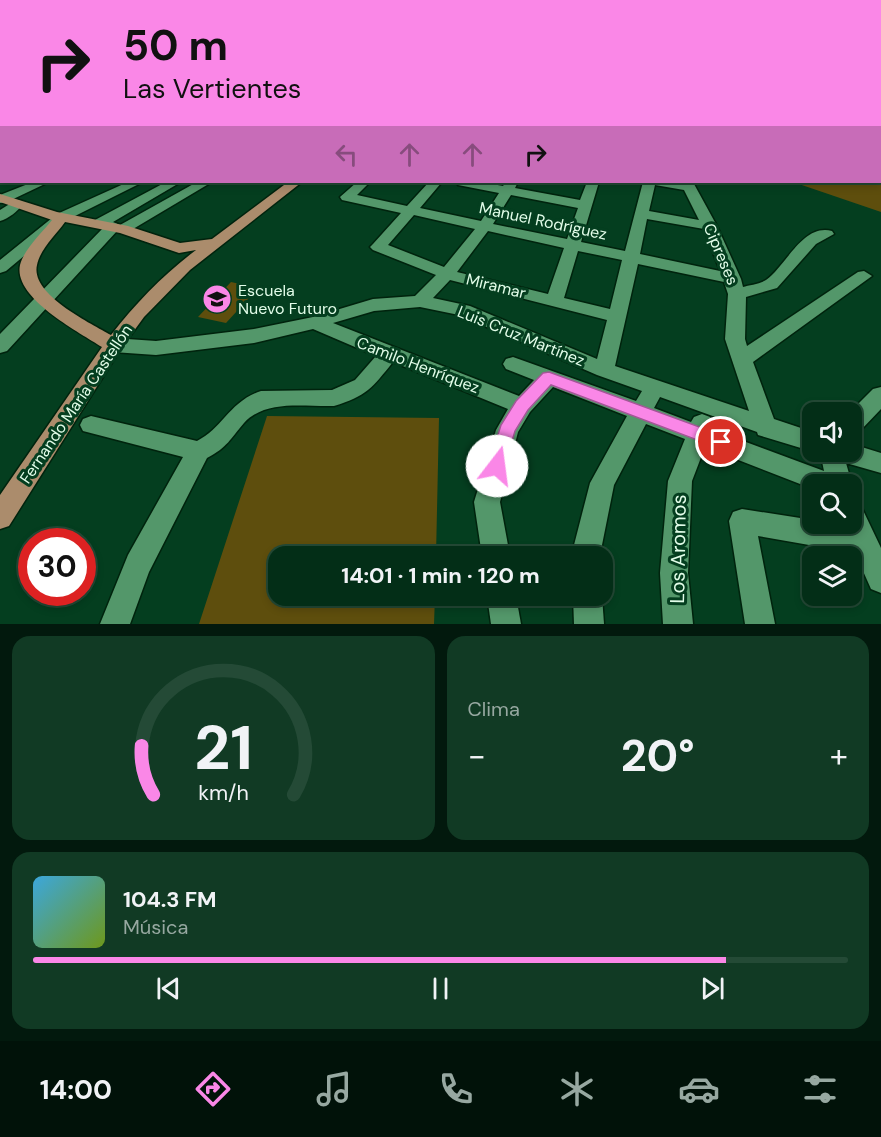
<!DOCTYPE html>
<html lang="es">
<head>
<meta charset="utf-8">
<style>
	body { margin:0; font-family:"DM Sans",sans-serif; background:#113a24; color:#f1f3f6; height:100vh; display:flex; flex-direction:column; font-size:22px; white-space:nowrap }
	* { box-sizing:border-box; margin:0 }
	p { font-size:20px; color:#97a8a1 }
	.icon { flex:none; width:33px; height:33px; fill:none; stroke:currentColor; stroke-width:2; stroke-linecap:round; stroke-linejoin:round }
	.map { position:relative; height:624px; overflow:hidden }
	.panel { display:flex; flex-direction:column; gap:12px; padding:12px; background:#02190d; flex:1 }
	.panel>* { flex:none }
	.guide { position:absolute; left:0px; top:0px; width:882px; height:183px; box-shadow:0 3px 9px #0003,0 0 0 2px #244a36; background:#fa87e7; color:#111; overflow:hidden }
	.buttons { position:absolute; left:802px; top:402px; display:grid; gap:12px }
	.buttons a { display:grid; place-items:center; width:60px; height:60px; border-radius:12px; background:#032e17; box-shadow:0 3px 9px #0003,0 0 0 2px #244a36; font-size:30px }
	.speed { position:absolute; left:18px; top:528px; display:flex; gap:12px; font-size:30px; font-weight:700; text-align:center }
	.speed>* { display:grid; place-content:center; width:78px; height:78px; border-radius:50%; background:#032e17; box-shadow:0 3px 9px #0003,0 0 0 2px #244a36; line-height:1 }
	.speed .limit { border:9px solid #d22; background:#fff; color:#111 }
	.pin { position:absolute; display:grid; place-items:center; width:51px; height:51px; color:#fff; margin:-26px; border:3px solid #fff; border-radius:50%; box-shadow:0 2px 6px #0007 }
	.me { position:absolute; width:66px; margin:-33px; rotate:15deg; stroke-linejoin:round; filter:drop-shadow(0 0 4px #0008) }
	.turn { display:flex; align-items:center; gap:21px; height:126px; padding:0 24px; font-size:27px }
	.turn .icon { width:78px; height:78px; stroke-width:2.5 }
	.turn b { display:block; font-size:42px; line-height:51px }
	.lanes { display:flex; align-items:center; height:57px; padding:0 24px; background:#0003; justify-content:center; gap:30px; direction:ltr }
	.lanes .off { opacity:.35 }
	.big { font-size:45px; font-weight:700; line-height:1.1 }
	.panel .card { flex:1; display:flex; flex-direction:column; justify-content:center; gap:9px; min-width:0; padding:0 21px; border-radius:18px; background:#113a24 }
	.panel .dial { align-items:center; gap:0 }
	.dial svg { height:156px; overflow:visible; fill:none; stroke:#244a36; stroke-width:7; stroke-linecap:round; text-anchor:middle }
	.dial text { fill:#f1f3f6; stroke:none }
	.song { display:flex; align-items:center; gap:18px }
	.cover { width:72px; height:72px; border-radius:9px; background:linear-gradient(135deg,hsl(200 70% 55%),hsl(80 70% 35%)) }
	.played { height:6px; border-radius:3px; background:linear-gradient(90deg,#fa87e7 85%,#244a36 85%) }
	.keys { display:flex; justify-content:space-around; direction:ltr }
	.heat { display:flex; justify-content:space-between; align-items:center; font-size:33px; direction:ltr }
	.panel .tiles { flex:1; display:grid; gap:12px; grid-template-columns:1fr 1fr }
	.card:last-child { grid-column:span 2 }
	.trip { position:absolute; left:268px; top:546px; width:345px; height:60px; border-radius:18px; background:#032e17; box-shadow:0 3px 9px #0003,0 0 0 2px #244a36; font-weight:700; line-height:60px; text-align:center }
	.tab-bar { display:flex; height:96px; justify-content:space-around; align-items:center; background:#011209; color:#97a8a1 }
	.tab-bar .icon { width:42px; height:42px }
	.tab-bar .selected { color:#fa87e7 }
	.tab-bar b { font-size:27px; color:#f1f3f6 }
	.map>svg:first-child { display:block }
</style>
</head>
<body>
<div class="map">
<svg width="881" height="624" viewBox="0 0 881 624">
	<rect width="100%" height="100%" fill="#043e1f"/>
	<g fill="#5e4e0d">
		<polygon points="881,90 881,212 793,182 880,182"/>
		<polygon points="231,282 258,288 226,323 198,317"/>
		<polygon points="267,416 439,418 436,556 279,556 279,596 435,596 434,624 199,624"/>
	</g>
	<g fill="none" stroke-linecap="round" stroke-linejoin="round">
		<g stroke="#00230d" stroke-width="3">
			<g id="minor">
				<rect x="0" y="107" width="2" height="7"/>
				<polygon points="0,135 2,135 0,142"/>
				<rect x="0" y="163" width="2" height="8"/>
				<polygon points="33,182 49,182 7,202 0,203 0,195"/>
				<polygon points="128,182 143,182 67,220 6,271 0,273 0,260 57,214"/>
				<polygon points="166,182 181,182 113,222 120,225 197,182 212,182 128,232 123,233 117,231 7,351 0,353 0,334 105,226 95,226 93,223 95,220"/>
				<path d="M 357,182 L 370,182 L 357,195 L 407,206 L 429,182 L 442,182 L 420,208 L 481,221 L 499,193 L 458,185 L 457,182 L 481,182 L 503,186 L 506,182 L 518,182 L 515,188 L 580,200 L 587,182 L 599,182 L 581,242 L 625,251 L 643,182 L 679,182 L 694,184 L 717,226 L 741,279 L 743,287 C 749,285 760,284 766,280 C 786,266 803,223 832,231 L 834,234 L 816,244 L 777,288 L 746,297 L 745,339 L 747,346 L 858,272 L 864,271 L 872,276 L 753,362 L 774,419 L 813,432 L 814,452 L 758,435 L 757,432 L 660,397 L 654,408 L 691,422 L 694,417 L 702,414 L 710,417 L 713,423 L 711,429 L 824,471 L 820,452 L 852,452 L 852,444 L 881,453 L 881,473 L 846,463 L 852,484 L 852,485 L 813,484 L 813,489 L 705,447 L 692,481 L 688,573 L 693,624 L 663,624 L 660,573 L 668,481 L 685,439 L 646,424 L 614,485 L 602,545 L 602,556 L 574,556 L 574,545 L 590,483 L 627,416 L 553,387 L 530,412 L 518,432 L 500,502 L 510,556 L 482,556 L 474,502 L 496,430 L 508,409 L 393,362 C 372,388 367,396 334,406 C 304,407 266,399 244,423 C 230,439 228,447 207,458 L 149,572 L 130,624 L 100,624 L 128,555 L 183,457 L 83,431 L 80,425 L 83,419 L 91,416 L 197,441 C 222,429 230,401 261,391 L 332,390 L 355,380 L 376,356 L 313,329 L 254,343 L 156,355 L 113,352 L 106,350 L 103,345 L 106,340 L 113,338 L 156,341 L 254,329 L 313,317 L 373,299 L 415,296 L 436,275 L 373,250 L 370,247 L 373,244 L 401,213 L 342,200 L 340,197 ZM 655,185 L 684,190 L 699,220 L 649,211 ZM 511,195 L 578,208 L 567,239 L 493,224 ZM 414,215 L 475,229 L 444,267 L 388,245 ZM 647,219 L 704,229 L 720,271 L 640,254 ZM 488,231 L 564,248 L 548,294 L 457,272 ZM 578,251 L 622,260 L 610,309 L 564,298 ZM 638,264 L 724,282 L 728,294 L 725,339 L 749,411 L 615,366 ZM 450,280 L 607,320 L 597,359 L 470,306 L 433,298 ZM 420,307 L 459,315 L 597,375 L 642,391 L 636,401 L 513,357 L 506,359 L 503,364 L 506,369 L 534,380 L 519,396 L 333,323 L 374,311 Z"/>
				<path d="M 16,200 L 21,201 L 23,204 C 18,211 8,219 0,221 L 0,210 Z"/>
				<polygon points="881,387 881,409 860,431 852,434 852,412 850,412 873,389"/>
				<polygon points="852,503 861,506 881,548 881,593 871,589 855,553 758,536 775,624 745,624 729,521 733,512 742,509 813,520 813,524 852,524"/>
				<polygon points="487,596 516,596 521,624 491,624"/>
				<polygon points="573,596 602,596 604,624 574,624"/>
			</g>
		</g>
		<g stroke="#00230d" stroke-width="3">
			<path id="major" d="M 288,182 L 302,182 L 190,270 L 144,317 L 120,350 L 9,526 L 0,529 L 0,495 L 102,347 C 79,332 13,298 20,265 C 24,249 42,233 52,220 L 0,202 L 0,194 L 57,212 L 128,226 L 180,243 L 212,239 ZM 65,222 L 120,233 L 179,253 L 196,250 C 164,274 136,303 111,335 C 90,323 30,294 37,265 C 40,249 56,235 65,222 Z"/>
		</g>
		<use href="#minor" fill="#53976a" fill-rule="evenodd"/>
		<use href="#major" fill="#ab8c6c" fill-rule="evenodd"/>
	</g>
	<linearGradient id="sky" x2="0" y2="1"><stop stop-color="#022211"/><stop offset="0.51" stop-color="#29584d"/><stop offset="1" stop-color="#29584d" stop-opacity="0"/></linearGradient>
	<rect width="881" height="178" fill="url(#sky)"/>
	<polygon fill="#fa87e7" stroke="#a25896" stroke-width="1.5" points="549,372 727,437 729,442 727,447 721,449 551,385 528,410 515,431 503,471 497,474 491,471 488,466 501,425 516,401 543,373"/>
	<defs>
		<g id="school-disc" transform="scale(1.5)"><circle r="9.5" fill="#fa87e7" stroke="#043e1f"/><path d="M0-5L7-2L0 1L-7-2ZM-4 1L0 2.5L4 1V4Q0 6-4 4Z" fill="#111"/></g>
	</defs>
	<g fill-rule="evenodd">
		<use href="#school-disc" x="217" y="299"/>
	</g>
	<g text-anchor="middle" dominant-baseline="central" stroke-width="6" stroke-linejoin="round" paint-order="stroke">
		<g font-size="16" fill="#e2fde9" stroke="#043e1f">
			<text transform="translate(543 221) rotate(12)">Manuel Rodríguez</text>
			<text transform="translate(721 254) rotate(67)">Cipreses</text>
			<text transform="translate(496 286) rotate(14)">Miramar</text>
			<text transform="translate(521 336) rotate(22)">Luis Cruz Martínez</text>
			<text transform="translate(418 365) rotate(21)">Camilo Henríquez</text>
			<text transform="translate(76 404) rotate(-56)">Fernando María Castellón</text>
		</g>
		<g font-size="16" fill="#e2fde9" stroke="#043e1f" text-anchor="start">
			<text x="238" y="290">Escuela<tspan x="238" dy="18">Nuevo Futuro</tspan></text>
		</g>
		<g font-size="20" fill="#e2fde9" stroke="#043e1f">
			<text transform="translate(678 549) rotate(-89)">Los Aromos</text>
		</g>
	</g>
</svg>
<div class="buttons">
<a><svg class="icon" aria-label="sound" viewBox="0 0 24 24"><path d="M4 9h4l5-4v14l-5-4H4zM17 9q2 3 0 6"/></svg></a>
<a><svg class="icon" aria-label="search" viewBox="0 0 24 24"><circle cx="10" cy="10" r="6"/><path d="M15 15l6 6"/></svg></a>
<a><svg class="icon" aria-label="layers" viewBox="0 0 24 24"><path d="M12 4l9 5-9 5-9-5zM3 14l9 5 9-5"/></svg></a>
</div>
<div class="speed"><div class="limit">30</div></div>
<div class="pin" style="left:721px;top:442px;background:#d93025"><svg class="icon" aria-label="arrive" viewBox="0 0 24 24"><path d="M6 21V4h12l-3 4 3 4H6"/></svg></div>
<svg class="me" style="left:497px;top:466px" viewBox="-20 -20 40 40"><circle r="19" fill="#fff"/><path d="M0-13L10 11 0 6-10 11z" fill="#fa87e7"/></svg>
<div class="trip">14:01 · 1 min · 120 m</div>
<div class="guide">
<div class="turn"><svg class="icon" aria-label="right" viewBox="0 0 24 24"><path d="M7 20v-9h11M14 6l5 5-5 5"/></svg><div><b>50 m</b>Las Vertientes</div></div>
<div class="lanes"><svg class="icon off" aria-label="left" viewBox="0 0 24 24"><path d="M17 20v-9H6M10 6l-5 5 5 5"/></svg><svg class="icon off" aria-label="ahead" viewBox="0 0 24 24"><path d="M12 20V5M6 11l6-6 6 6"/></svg><svg class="icon off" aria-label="ahead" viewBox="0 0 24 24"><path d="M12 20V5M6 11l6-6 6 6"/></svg><svg class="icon" aria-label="right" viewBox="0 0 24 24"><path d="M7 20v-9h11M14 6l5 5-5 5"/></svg></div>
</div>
</div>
<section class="panel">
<div class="tiles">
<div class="card dial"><svg viewBox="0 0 100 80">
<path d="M14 69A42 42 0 1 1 86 69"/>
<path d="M14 69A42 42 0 0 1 8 44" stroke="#fa87e7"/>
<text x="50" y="56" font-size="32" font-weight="700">21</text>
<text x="50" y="72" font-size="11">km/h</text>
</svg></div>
<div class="card"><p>Clima</p>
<div class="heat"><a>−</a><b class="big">20°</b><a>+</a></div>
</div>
<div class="card">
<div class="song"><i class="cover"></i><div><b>104.3 FM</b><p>Música</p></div></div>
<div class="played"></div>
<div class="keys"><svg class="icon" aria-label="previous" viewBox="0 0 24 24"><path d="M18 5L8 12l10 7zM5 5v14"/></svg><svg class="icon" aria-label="pause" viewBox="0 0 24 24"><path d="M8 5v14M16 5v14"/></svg><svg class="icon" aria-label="next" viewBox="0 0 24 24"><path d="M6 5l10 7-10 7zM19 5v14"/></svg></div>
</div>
</div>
</section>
<nav class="tab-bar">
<b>14:00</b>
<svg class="icon selected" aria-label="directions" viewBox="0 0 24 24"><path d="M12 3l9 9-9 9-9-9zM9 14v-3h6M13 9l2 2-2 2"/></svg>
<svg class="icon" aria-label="music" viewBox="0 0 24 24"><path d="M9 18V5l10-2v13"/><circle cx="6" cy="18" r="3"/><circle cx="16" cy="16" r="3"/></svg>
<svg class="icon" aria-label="phone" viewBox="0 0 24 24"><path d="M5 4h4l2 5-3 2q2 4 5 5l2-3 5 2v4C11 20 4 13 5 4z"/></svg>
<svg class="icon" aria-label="climate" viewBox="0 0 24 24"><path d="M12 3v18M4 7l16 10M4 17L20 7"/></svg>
<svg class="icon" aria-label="car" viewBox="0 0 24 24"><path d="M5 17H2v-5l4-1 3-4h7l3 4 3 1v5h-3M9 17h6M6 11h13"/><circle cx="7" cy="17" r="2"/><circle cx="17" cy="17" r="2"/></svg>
<svg class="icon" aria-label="filters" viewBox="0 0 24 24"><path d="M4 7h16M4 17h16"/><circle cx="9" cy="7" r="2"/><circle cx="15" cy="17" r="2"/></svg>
</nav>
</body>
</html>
